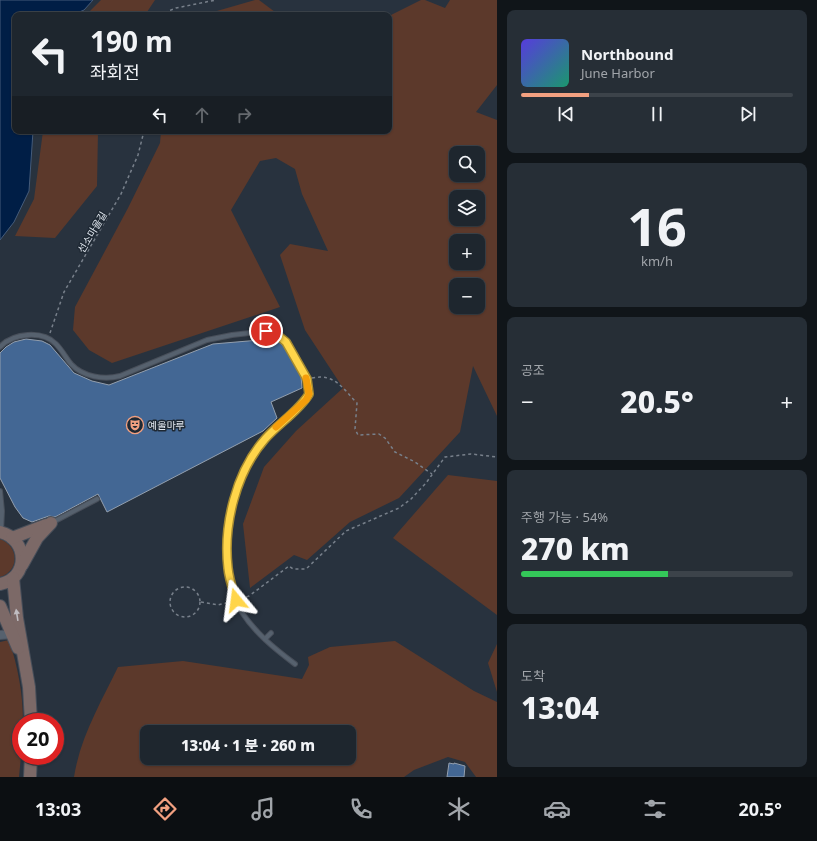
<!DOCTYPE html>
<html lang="ko">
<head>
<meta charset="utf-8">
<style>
	body { margin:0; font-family:"Noto Sans","Noto Sans KR",sans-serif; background:#262e36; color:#f1f3f6; height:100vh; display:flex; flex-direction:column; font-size:15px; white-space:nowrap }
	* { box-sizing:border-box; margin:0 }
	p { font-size:13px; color:#a1a5aa }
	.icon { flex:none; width:22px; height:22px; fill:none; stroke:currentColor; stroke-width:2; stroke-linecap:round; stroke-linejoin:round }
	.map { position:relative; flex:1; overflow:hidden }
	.details { display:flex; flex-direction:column; gap:10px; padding:10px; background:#101519; width:320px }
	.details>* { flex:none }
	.hud { position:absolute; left:12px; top:12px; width:380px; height:122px; border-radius:8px; box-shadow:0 1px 3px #0004,0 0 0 1px #3c434a; background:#1e262e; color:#f1f3f6; overflow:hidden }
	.buttons { position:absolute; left:449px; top:146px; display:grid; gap:8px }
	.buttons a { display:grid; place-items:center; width:36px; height:36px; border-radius:8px; background:#1e262e; box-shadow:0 1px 3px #0004,0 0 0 1px #3c434a; font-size:20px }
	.speed { position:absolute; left:12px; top:713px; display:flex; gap:8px; font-size:20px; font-weight:700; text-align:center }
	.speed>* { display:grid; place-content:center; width:52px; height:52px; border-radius:50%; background:#1e262e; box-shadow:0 1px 3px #0004,0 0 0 1px #3c434a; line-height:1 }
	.speed .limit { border:6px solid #d22; background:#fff; color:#111 }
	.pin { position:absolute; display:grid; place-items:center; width:34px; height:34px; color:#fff; margin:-17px; border:2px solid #fff; border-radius:50%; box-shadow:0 1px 4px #0007 }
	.me { position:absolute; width:44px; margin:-22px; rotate:344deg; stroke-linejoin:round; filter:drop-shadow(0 0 3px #0008) }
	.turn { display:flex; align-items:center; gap:14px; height:84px; padding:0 12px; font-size:18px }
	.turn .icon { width:52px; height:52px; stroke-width:2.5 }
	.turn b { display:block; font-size:28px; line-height:34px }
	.lanes { display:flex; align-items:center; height:38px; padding:0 12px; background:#0003; justify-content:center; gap:20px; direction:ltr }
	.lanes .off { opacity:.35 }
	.big { font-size:30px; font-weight:800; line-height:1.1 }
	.details .tile { flex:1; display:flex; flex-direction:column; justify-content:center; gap:6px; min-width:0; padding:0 14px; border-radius:8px; background:#262e36 }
	.details .dial { align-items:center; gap:0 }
	.dial b { font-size:52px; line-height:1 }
	.song { display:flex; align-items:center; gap:12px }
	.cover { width:48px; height:48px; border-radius:6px; background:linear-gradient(135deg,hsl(250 70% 55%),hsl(160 70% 35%)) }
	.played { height:4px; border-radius:2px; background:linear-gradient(90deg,#f2a080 25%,#3c434a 25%) }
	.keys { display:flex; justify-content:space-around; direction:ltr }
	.heat { display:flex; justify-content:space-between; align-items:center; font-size:22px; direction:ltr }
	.charge { height:6px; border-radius:3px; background:linear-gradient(90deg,#34c759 54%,#3c434a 0) }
	.trip { position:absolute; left:140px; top:725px; width:216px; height:40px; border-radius:8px; background:#1e262e; box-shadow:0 1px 3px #0004,0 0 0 1px #3c434a; font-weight:800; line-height:40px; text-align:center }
	.tab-bar { display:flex; height:64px; justify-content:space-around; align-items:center; background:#0c0f12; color:#a1a5aa }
	.tab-bar .icon { width:28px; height:28px }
	.tab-bar .on { color:#f2a080 }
	.tab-bar b { font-size:18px; color:#f1f3f6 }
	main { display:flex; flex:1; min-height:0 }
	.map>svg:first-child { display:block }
</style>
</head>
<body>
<main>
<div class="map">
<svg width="497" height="777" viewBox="0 0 497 777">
	<rect width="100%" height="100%" fill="#28323e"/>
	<g fill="#5c392b" fill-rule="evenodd">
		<polygon points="101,0 155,0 145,15 86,15"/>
		<polygon points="255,0 259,0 279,15 203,15"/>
		<path d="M 421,0 L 425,0 L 445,8 L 450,0 L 497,0 L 497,85 L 476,112 L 497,120 L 497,416 L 473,366 L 460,432 L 399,498 L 350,522 L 307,560 L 294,555 L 250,588 L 243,524 L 264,467 L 296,431 L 343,388 L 305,330 L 280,255 L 290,244 L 328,251 L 302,194 L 295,169 L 276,158 L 260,161 L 231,210 L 280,307 L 112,363 L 89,350 L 73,330 L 75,307 L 128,208 L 160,143 L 161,131 L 389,131 L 389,16 ZM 456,153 L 478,153 L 478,175 L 456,175 ZM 456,197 L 478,197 L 478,219 L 456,219 ZM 456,241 L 478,241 L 478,263 L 456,263 ZM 456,285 L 478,285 L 478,307 L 456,307 Z"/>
		<polygon points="43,131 98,131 97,186 55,238 15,236 34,199"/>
		<polygon points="448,475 497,481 497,615 393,538"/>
		<path d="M 0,539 C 19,546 20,571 0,577 Z"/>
		<path d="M 9,640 C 18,667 23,694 23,722 L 21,722 L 21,756 L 19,777 L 0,777 L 0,642 Z"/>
		<path d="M 395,641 L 474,691 L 497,702 L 497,777 L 476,777 L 465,762 L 448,757 L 414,770 L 404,777 L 74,777 C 80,738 101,702 118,667 L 183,661 L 302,679 L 309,665 L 308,657 L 330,647 ZM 147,732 L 349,732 L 349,758 L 147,758 Z"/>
		<polygon points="497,644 497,692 488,663"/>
	</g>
	<polygon fill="#001e46" stroke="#445b7a" points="0,0 93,0 84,10 72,15 15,15 15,131 33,131 29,191 14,222 0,240"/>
	<g fill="#436794" stroke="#939fae">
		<polygon points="271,337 283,345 290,356 301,376 302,388 271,402 277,418 263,431 107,512 98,494 55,517 49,516 32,522 23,518 15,507 0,478 0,353 6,347 14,342 26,339 42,341 50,345 74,373 92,381 109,385 213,344 260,340"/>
		<polygon points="449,763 454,764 454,763 465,766 464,777 447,777"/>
	</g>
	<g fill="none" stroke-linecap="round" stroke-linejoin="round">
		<g stroke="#484f5a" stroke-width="6">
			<g id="lane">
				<path d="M 0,347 C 13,333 42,330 56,344 C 62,350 66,358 71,364 C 83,377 104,380 120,376 L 207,340 L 232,335 L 266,331 L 275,333 L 286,342 L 307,379 L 309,394 C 300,412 276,424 263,441 C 232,481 220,534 231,582 C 233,592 236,602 241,611 C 255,633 275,649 295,664"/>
				<polyline points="0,491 2,511 1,531"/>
				<polyline points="53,522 97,499"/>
				<polyline points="265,639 271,633"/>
			</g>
		</g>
		<g stroke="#484f5a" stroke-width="10">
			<polyline id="street" points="0,635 12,634"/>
		</g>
		<g stroke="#484f5a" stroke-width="14">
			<g id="secondary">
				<path d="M 0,532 C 29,539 29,579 0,584"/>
				<polyline points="12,538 46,525"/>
				<polyline points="22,565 37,538 51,523"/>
				<polyline points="13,578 17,618 29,687 31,722"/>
				<polyline points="0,606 18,648"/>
				<polyline points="30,777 31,756"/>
			</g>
		</g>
		<g stroke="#78808b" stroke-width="1.5" stroke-dasharray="3 3" stroke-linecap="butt">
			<polyline points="159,15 176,8 216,0"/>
			<polyline points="50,333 64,292 121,194 138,155 144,131"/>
			<path d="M 312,378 C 335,373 343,389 357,403 L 355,429 L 358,435 L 379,434 L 385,438 L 395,452 L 415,462 L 432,474"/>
			<circle cx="185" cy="602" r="15"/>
			<polyline points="241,599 249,596 289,566 293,569 306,569 346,531 399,508 411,499 426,483 445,457 471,454 497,457"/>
			<polyline points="201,602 218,605 230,602"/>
		</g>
		<use href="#lane" stroke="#56616e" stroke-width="4"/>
		<use href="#street" stroke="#56616e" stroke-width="8"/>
		<use href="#secondary" stroke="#7c6967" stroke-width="12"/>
	</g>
	<defs><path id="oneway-solid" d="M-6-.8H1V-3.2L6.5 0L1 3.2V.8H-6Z"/></defs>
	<use fill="#c0bdc1" href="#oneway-solid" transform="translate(17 615) rotate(-99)"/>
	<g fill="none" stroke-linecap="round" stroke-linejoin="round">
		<g stroke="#a68a30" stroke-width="10">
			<path id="route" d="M 236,600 C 233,590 229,579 228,568 C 223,525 236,472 265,439 C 278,424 300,410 309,394 L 307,379 L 286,342 L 275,333 L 266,331"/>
		</g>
		<use href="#route" stroke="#ffd54a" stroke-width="7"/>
		<polyline stroke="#f59e0b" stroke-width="7" points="276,427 306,400 309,394 306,378"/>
	</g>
	<defs>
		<g id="theatre-ring" transform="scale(0.9)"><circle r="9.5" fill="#1e2833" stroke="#f2a080" stroke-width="1.5"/><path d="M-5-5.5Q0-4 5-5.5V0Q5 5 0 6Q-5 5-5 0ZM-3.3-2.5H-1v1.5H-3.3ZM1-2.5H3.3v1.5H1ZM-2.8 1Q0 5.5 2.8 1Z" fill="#f2a080"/></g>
	</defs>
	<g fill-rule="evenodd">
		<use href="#theatre-ring" x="135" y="425"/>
	</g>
	<g text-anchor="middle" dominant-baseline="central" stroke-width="3" stroke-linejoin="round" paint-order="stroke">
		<g font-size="10" fill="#e4eaf2" stroke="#1e2833">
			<text transform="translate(92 232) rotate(-59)">선소마을길</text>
		</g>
		<g font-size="10" fill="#e4eaf2" stroke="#1e2833" text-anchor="start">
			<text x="148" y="425">예울마루</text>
		</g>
	</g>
</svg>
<div class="buttons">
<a><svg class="icon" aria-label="search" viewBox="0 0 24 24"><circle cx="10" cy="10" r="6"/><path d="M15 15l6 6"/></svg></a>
<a><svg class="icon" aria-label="layers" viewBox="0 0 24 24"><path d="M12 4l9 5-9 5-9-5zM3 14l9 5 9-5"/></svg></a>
<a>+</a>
<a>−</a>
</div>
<div class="speed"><div class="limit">20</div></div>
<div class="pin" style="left:266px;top:331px;background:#d93025"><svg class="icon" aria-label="arrive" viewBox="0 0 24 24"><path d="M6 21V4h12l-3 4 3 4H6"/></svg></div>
<svg class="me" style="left:236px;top:600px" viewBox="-20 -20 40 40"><path d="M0-17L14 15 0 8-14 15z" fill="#ffd54a" stroke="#fff" stroke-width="4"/></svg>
<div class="trip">13:04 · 1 분 · 260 m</div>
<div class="hud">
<div class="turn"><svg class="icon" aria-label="left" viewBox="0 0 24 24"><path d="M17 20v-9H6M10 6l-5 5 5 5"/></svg><div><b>190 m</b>좌회전</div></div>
<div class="lanes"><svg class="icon" aria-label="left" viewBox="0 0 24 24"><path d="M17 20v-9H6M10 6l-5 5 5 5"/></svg><svg class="icon off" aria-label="ahead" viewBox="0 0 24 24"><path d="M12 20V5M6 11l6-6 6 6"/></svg><svg class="icon off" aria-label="right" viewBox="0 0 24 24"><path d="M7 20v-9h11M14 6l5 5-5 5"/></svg></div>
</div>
</div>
<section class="details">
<div class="tile">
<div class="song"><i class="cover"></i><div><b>Northbound</b><p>June Harbor</p></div></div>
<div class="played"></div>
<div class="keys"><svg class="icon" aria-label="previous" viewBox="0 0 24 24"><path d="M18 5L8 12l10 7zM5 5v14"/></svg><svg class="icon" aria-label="pause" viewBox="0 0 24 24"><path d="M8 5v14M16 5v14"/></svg><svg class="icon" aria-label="next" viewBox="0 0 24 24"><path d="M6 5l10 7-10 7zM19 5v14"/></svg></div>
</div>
<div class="tile dial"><b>16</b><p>km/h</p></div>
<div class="tile"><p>공조</p>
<div class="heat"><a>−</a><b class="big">20.5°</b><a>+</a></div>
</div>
<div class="tile"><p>주행 가능 · 54%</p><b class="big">270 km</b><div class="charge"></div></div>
<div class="tile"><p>도착</p><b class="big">13:04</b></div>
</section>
</main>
<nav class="tab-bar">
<b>13:03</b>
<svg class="icon on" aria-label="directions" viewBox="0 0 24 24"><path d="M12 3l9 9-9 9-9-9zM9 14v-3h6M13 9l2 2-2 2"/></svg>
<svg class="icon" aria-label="music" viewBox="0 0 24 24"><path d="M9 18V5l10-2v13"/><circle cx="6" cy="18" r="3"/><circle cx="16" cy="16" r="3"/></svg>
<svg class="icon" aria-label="phone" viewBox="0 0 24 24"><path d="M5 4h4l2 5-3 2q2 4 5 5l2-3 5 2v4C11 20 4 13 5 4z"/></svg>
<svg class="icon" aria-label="climate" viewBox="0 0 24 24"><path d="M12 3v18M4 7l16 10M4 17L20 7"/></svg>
<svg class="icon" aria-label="car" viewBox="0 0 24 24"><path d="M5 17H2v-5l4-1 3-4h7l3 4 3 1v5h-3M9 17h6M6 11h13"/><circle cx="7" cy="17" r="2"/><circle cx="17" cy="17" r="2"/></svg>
<svg class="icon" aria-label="filters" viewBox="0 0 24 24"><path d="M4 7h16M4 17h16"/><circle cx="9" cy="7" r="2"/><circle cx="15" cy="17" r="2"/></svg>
<b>20.5°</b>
</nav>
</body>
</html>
